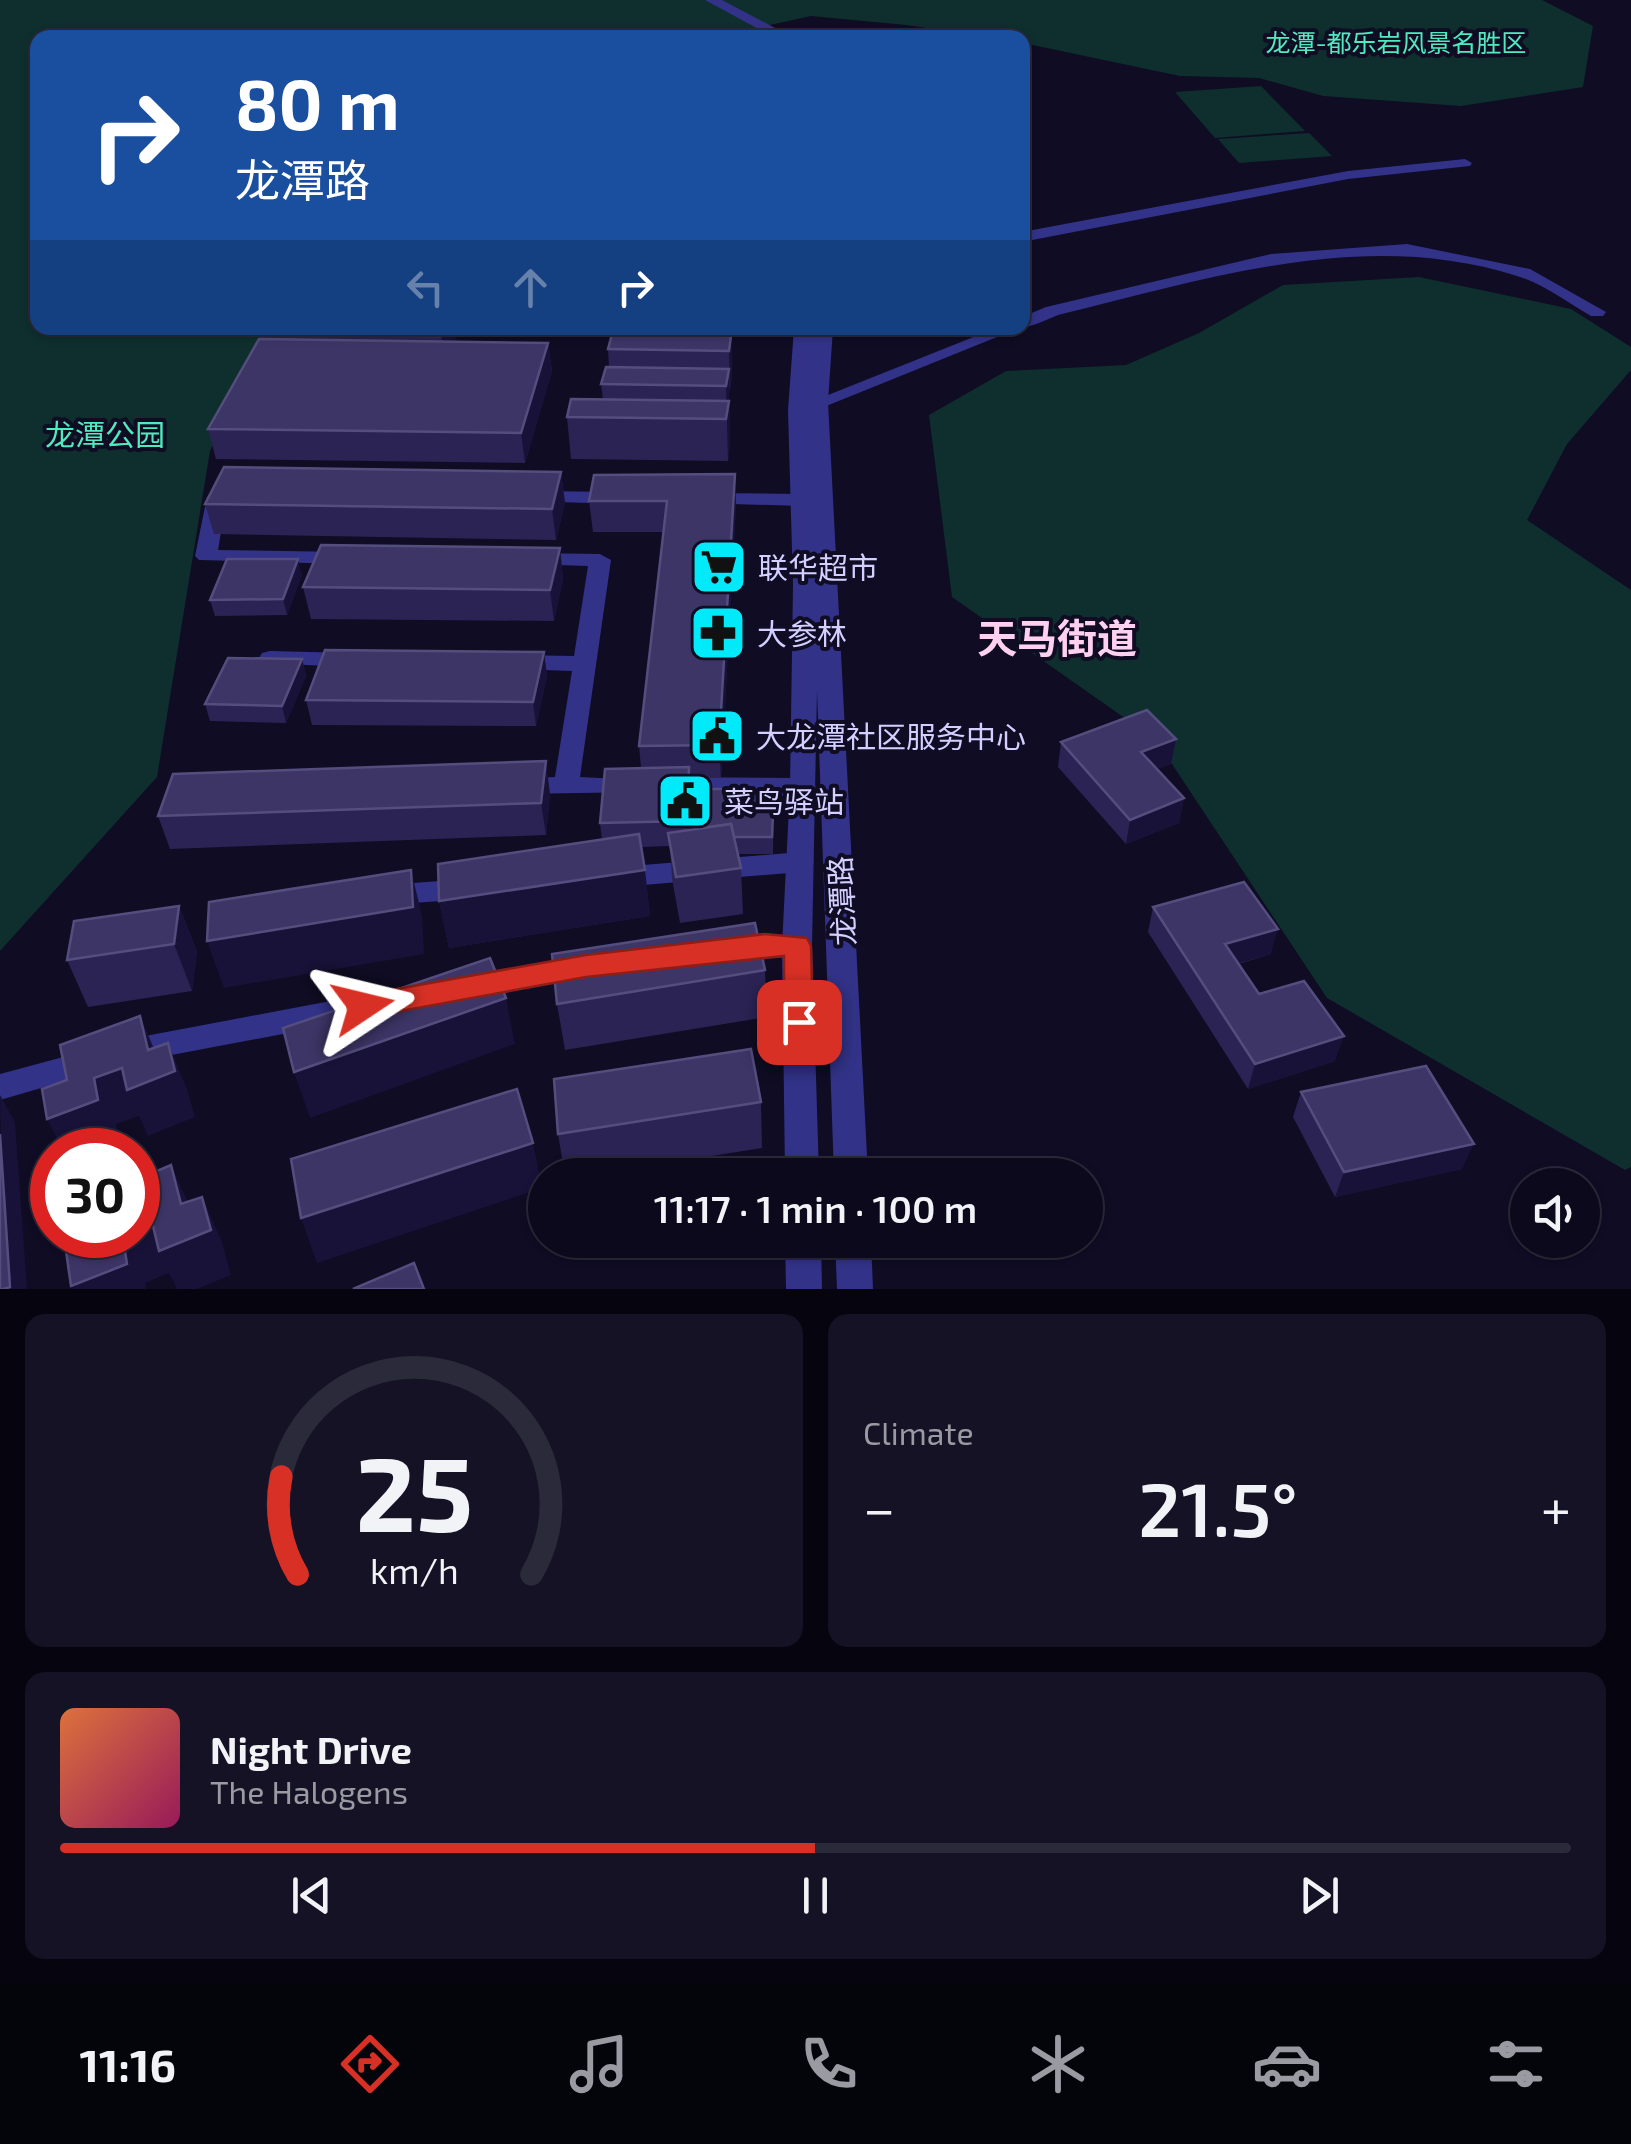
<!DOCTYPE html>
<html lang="en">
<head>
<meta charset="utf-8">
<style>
	body { margin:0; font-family:"Exo 2","Noto Sans SC",sans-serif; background:#141224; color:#f1f3f6; height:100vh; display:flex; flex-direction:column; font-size:38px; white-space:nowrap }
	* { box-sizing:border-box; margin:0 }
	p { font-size:32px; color:#9a9aa3 }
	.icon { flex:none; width:55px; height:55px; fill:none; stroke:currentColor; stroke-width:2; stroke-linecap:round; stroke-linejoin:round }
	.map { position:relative; height:1289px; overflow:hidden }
	.details { display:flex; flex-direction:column; gap:25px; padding:25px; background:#06050f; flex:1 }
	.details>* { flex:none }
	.top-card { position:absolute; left:30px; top:30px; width:1000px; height:305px; border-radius:20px; box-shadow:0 2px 8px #0004,0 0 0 2px #2b2a3a; background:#1a4fa0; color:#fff; overflow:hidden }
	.buttons { position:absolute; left:1510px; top:1168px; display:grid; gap:20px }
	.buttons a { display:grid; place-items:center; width:90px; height:90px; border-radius:50%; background:#0b091b; box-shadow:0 2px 8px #0004,0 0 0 2px #2b2a3a; font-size:50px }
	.speed { position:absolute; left:30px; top:1128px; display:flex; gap:20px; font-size:50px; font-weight:700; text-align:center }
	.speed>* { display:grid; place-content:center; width:130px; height:130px; border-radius:50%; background:#0b091b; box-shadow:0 2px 8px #0004,0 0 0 2px #2b2a3a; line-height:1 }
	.speed .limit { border:15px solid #d22; background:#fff; color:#111 }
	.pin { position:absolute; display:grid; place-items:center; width:85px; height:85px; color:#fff; margin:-42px; border-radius:20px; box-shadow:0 5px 15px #0006 }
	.me { position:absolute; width:110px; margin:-55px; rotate:80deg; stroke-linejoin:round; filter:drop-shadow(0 0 8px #0008) }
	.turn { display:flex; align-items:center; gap:35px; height:210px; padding:0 40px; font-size:45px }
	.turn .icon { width:130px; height:130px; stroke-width:2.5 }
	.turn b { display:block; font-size:70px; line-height:85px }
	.lanes { display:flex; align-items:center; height:95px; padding:0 40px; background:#0003; justify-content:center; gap:50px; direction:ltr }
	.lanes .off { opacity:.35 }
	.big { font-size:75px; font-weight:600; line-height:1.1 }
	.details .tile { flex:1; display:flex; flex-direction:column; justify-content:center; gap:15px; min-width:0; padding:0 35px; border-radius:20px; background:#141224 }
	.details .dial { align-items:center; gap:0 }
	.dial svg { height:260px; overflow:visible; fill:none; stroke:#2b2a3a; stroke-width:7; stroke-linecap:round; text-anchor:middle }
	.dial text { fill:#f1f3f6; stroke:none }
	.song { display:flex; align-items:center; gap:30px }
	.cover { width:120px; height:120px; border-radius:15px; background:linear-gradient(135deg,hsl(20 70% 55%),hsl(330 70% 35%)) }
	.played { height:10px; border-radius:5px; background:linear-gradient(90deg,#d93025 50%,#2b2a3a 50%) }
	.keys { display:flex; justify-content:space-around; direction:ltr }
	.heat { display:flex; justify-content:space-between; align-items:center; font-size:55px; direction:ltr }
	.details .tiles { flex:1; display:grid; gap:25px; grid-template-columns:1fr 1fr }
	.tile:last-child { grid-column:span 2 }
	.trip { position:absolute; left:528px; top:1158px; width:575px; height:100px; border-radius:50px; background:#0b091b; box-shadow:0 2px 8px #0004,0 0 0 2px #2b2a3a; font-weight:600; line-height:100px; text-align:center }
	.tab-bar { display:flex; height:160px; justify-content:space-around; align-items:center; background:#04040b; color:#9a9aa3 }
	.tab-bar .icon { width:70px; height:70px }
	.tab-bar .selected { color:#d93025 }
	.tab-bar b { font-size:45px; color:#f1f3f6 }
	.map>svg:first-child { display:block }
</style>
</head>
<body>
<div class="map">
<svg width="1631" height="1289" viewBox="0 0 1631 1289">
	<rect width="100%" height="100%" fill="#0f0c24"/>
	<g fill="#0e2f2d">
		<polygon points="0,0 1542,0 1593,26 1583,87 1461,106 1323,96 1259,78 1180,76 1023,43 1022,38 986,37 906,25 811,16 710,38 38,38 38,328 267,328 210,451 157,777 0,951"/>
		<polygon points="1261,86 1305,131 1215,138 1175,92"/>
		<polygon points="1309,133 1332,156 1239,163 1218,139"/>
		<polygon points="1419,277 1571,309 1631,347 1631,370 1567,444 1527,520 1631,590 1631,1167 1625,1170 1327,998 1156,740 952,597 929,415 1006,371 1126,365 1199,333 1283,285"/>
	</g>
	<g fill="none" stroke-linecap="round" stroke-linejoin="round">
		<g fill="#323288" fill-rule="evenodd">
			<polygon points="1465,159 1472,163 1470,166 1348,179 1022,242 1022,232 1348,171"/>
			<path d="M 1407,244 L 1530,269 L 1606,312 L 1603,316 L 1591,316 C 1568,303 1542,283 1517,276 C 1364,227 1207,279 1058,315 C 1046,320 1032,327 1019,328 L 1022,328 L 1022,317 L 1046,307 L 1271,254 Z"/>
			<polygon points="996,328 1019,328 809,413 802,415 793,409"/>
			<polygon points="217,491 227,497 218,550 344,552 355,558 344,564 199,560 195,556 207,497"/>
			<polygon points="536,491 619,492 629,498 619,504 529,501 526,497"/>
			<polygon points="706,493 802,494 812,500 802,506 699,503 696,499 699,495"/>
			<polygon points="531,553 600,554 611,560 580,777 640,780 643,786 640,792 518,794 509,791 506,785 509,779 555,777 572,671 518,669 507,662 518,655 574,656 588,566 524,564 520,559"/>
			<polygon points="270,651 351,653 362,660 351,667 262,663 259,658 262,653"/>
			<polygon points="663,777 804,778 813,781 816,787 813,793 804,796 663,795 654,792 651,786 654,780"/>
			<polygon points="801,852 810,855 814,862 810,869 801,872 619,887 610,884 606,877 610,870 619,867"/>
			<polygon points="468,879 477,882 481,889 477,896 468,899 385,905 376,902 372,895 376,888 385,885"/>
			<polygon points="797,935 807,938 811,946 807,954 797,957 729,960 719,957 715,949 719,941 729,938"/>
			<polygon points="584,955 594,958 598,966 594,974 584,977 472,997 462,994 458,986 462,978 472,975"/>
			<polygon points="357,996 367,1000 371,1008 367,1016 357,1020 124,1064 114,1061 109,1052 114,1043 124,1040"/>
			<polygon points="93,1049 103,1052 108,1061 103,1070 0,1100 0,1074"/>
		</g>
		<g fill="#323288" fill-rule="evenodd">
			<polygon points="705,0 722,0 794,38 775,38"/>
			<polygon points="794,328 833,328 828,402 868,1175 834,1175 817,690 812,946 819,1175 785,1175 782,946 790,787 793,585 788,410"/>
			<polygon points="785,1240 821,1240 822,1289 786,1289"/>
			<polygon points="835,1240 871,1240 873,1289 837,1289"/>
		</g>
	</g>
	<g fill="#2b2354">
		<polygon points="263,328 570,328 568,336 457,336 454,341 548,343 552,371 525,463 216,459 208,429 260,339 259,335"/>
		<polygon points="731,336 732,377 729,392 730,443 728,461 571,459 567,417 603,399 601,384 609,367 608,349"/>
		<polygon points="561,472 565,503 556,540 214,534 205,504"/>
		<polygon points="594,475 736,505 721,778 690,778 690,830 695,829 774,789 773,854 738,854 741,868 743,914 680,923 672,879 670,846 642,847 650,916 449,948 439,901 602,840 600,823 641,768 639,746 663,532 593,532 589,501"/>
		<polygon points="560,548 563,579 554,621 311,619 303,587"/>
		<polygon points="302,575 287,615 215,616 210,600"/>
		<polygon points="544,652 547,676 536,726 312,725 306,700"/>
		<polygon points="302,659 306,676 286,723 210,721 205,704"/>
		<polygon points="1176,739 1171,764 1157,769 1184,798 1179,823 1126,844 1058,767 1061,742"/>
		<polygon points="550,794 546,835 170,849 158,816"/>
		<polygon points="179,906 197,952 192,991 88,1007 67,960"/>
		<polygon points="1153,907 1271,954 1239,964 1259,994 1335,1061 1248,1089 1148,932"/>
		<polygon points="765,970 767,1017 565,1050 557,1004"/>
		<polygon points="1301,1092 1462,1169 1335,1197 1293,1117"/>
		<polygon points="761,1102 762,1148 593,1175 565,1175 558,1134"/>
	</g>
	<g fill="#181239">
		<polygon points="444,328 455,328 457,336 446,364 441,336"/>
		<polygon points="731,336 732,377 730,392 729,351"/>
		<polygon points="548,343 552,371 525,463 521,433"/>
		<polygon points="729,369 730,443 728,461 726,386"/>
		<polygon points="561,472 565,503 556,540 552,509"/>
		<polygon points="735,474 736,505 721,778 719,745"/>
		<polygon points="560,548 563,579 554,621 550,590"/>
		<polygon points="298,559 302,575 287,615 283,599"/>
		<polygon points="544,652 547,676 536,726 533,702"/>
		<polygon points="302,659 306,676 286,723 282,706"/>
		<polygon points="1176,739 1171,764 1136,777 1141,752"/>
		<polygon points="546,761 550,794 546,835 541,803"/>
		<polygon points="689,767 691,792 689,846 687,821"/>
		<polygon points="1184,798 1179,823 1126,844 1130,820"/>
		<polygon points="411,870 422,916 424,954 224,988 207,941"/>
		<polygon points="645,870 650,916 449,948 439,901"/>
		<polygon points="179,906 197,952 192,991 174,944"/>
		<polygon points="1278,929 1271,954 1219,969 1225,944"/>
		<polygon points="506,998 515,1044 310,1118 294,1072"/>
		<polygon points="140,1016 160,1063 168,1043 187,1089 195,1117 148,1136 139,1116 116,1124 120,1146 108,1150 63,1150 47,1119 94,1078 122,1068 148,1050"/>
		<polygon points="1344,1036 1335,1061 1248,1089 1255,1064"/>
		<polygon points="0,1095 15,1122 27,1289 4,1289"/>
		<polygon points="533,1143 542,1188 317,1263 301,1218"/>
		<polygon points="1474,1144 1462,1169 1335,1197 1344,1172"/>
		<polygon points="171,1165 192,1211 202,1197 222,1242 231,1275 197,1289 177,1289 169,1273 145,1283 146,1289 73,1289 71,1286 123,1238 131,1235 138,1235 138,1232 181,1204"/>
	</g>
	<g fill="#3d3566" stroke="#544e7e" stroke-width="2.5">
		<polygon points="263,328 444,328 441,336 259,335"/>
		<polygon points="612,334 731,336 729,351 608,349"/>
		<polygon points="259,339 548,343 521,433 208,429"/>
		<polygon points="606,367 729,369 726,386 601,384"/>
		<polygon points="571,399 729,401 726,419 567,417"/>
		<polygon points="224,467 561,472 552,509 205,504"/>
		<polygon points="735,474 719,745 639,746 667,501 589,501 594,475"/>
		<polygon points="321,545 560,548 550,590 303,587"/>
		<polygon points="227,559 298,559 283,599 210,600"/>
		<polygon points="325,650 544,652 533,702 306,700"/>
		<polygon points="228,658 302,659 282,706 205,704"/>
		<polygon points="1147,710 1176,739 1141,752 1184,798 1130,820 1061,742"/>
		<polygon points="546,761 541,803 158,816 173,774"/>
		<polygon points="689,767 687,821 600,823 605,769"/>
		<polygon points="698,789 774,789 772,837 734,837 731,824 695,829"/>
		<polygon points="731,824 741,868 676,877 668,833"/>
		<polygon points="639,834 645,870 439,901 438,864"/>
		<polygon points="411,870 413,907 207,941 209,902"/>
		<polygon points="1244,882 1278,929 1225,944 1259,994 1304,981 1344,1036 1255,1064 1153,907"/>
		<polygon points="179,906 174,944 67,960 74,921"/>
		<polygon points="755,923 765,970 557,1004 552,954"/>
		<polygon points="490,958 506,998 294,1072 283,1028"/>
		<polygon points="140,1016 148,1050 168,1043 175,1071 127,1090 122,1068 94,1078 98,1100 47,1119 42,1089 67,1080 60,1045"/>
		<polygon points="751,1049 761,1102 558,1134 554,1079"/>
		<polygon points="1426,1066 1474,1144 1344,1172 1301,1092"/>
		<polygon points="517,1089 533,1143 301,1218 291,1159"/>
		<polygon points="0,1134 10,1287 4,1289 0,1289"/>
		<polygon points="171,1165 181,1204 202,1197 211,1230 159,1251 153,1226 138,1232 138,1179"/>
		<polygon points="92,1235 131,1235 123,1238 127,1264 71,1286 66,1251 93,1241"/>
		<polygon points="414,1263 424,1289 353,1289"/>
	</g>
	<polygon fill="#d93025" stroke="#8d1f18" stroke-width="2.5" points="765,934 807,938 811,946 813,1022 809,1031 799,1034 789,1031 784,1022 784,956 586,977 363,1018 353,1015 348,1006 353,998 363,995 586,955"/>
	<defs>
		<g id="supermarket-square" transform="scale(2.875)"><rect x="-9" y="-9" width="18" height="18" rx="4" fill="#00eafa" stroke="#0f0c24"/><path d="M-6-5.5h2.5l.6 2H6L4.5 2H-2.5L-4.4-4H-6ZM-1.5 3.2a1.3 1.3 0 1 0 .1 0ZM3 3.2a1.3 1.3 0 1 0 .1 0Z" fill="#111"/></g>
		<g id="pharmacy-square" transform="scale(2.875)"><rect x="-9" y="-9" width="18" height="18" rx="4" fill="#00eafa" stroke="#0f0c24"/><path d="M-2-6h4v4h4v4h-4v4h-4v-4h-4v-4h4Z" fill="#111"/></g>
		<g id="civic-square" transform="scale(2.875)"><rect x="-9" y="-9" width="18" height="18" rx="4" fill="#00eafa" stroke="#0f0c24"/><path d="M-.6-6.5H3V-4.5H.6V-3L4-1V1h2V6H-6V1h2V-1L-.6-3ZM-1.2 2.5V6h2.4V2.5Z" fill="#111"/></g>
	</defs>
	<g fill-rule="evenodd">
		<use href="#supermarket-square" x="719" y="567"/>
		<use href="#pharmacy-square" x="718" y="633"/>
		<use href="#civic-square" x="717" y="736"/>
		<use href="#civic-square" x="685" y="801"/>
	</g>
	<g text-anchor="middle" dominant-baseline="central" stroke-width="8" stroke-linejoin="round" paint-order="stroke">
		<g font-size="25" fill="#4febbf" stroke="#0f0c24">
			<text x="1396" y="42">龙潭-都乐岩风景名胜区</text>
		</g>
		<g font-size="30" fill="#4febbf" stroke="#0f0c24">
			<text x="105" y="434">龙潭公园</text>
		</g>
		<g font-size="30" fill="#d3cfff" stroke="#0f0c24" text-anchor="start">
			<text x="758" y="567">联华超市</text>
			<text x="757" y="633">大参林</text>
			<text x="756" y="736">大龙潭社区服务中心</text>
			<text x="724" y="801">菜鸟驿站</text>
		</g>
		<g font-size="30" fill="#d3cfff" stroke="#0f0c24">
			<text transform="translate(841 901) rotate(-93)">龙潭路</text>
		</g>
		<g font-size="40" font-weight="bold" fill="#ffd1f0" stroke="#0f0c24">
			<text x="1057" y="637">天马街道</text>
		</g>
	</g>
</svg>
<div class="buttons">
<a><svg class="icon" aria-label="sound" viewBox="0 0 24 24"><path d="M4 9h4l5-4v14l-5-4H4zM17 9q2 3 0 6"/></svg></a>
</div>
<div class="speed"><div class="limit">30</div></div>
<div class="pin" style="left:799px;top:1022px;background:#d93025"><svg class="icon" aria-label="arrive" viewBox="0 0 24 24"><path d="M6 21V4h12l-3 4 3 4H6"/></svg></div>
<svg class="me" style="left:363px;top:1006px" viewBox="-20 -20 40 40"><path d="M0-17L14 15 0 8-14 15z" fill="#d93025" stroke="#fff" stroke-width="4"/></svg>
<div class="trip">11:17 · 1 min · 100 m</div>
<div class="top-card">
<div class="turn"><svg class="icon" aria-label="right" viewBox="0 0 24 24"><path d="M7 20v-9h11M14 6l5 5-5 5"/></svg><div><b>80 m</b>龙潭路</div></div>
<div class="lanes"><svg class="icon off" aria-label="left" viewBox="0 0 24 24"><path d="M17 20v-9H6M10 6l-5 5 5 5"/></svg><svg class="icon off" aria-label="ahead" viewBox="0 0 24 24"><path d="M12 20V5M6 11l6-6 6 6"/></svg><svg class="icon" aria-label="right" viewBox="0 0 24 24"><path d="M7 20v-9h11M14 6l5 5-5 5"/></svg></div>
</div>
</div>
<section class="details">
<div class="tiles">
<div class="tile dial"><svg viewBox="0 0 100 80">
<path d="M14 69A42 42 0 1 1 86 69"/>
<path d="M14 69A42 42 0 0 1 9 39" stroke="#d93025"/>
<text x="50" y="56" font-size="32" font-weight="700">25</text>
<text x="50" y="72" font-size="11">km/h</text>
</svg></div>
<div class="tile"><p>Climate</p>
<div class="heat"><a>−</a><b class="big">21.5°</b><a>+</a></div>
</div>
<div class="tile">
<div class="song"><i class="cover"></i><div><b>Night Drive</b><p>The Halogens</p></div></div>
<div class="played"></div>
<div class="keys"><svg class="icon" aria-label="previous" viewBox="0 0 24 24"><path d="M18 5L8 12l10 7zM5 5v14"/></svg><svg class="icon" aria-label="pause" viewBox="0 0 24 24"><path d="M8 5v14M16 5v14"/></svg><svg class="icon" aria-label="next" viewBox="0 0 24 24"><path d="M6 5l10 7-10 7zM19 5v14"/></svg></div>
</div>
</div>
</section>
<nav class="tab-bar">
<b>11:16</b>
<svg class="icon selected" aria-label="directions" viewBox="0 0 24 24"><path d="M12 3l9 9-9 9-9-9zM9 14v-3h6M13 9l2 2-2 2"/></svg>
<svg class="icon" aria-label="music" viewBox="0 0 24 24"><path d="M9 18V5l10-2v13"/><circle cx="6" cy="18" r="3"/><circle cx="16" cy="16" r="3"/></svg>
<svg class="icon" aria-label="phone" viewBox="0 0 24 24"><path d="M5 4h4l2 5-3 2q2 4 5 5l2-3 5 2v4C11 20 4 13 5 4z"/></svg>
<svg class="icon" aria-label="climate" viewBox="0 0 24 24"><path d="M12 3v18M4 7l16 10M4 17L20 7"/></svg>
<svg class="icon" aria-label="car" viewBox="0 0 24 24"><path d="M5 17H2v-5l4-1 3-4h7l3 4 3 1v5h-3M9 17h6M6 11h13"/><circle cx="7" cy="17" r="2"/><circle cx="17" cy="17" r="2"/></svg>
<svg class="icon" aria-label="filters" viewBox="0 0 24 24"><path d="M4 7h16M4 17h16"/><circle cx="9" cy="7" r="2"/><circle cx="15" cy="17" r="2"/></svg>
</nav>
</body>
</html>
